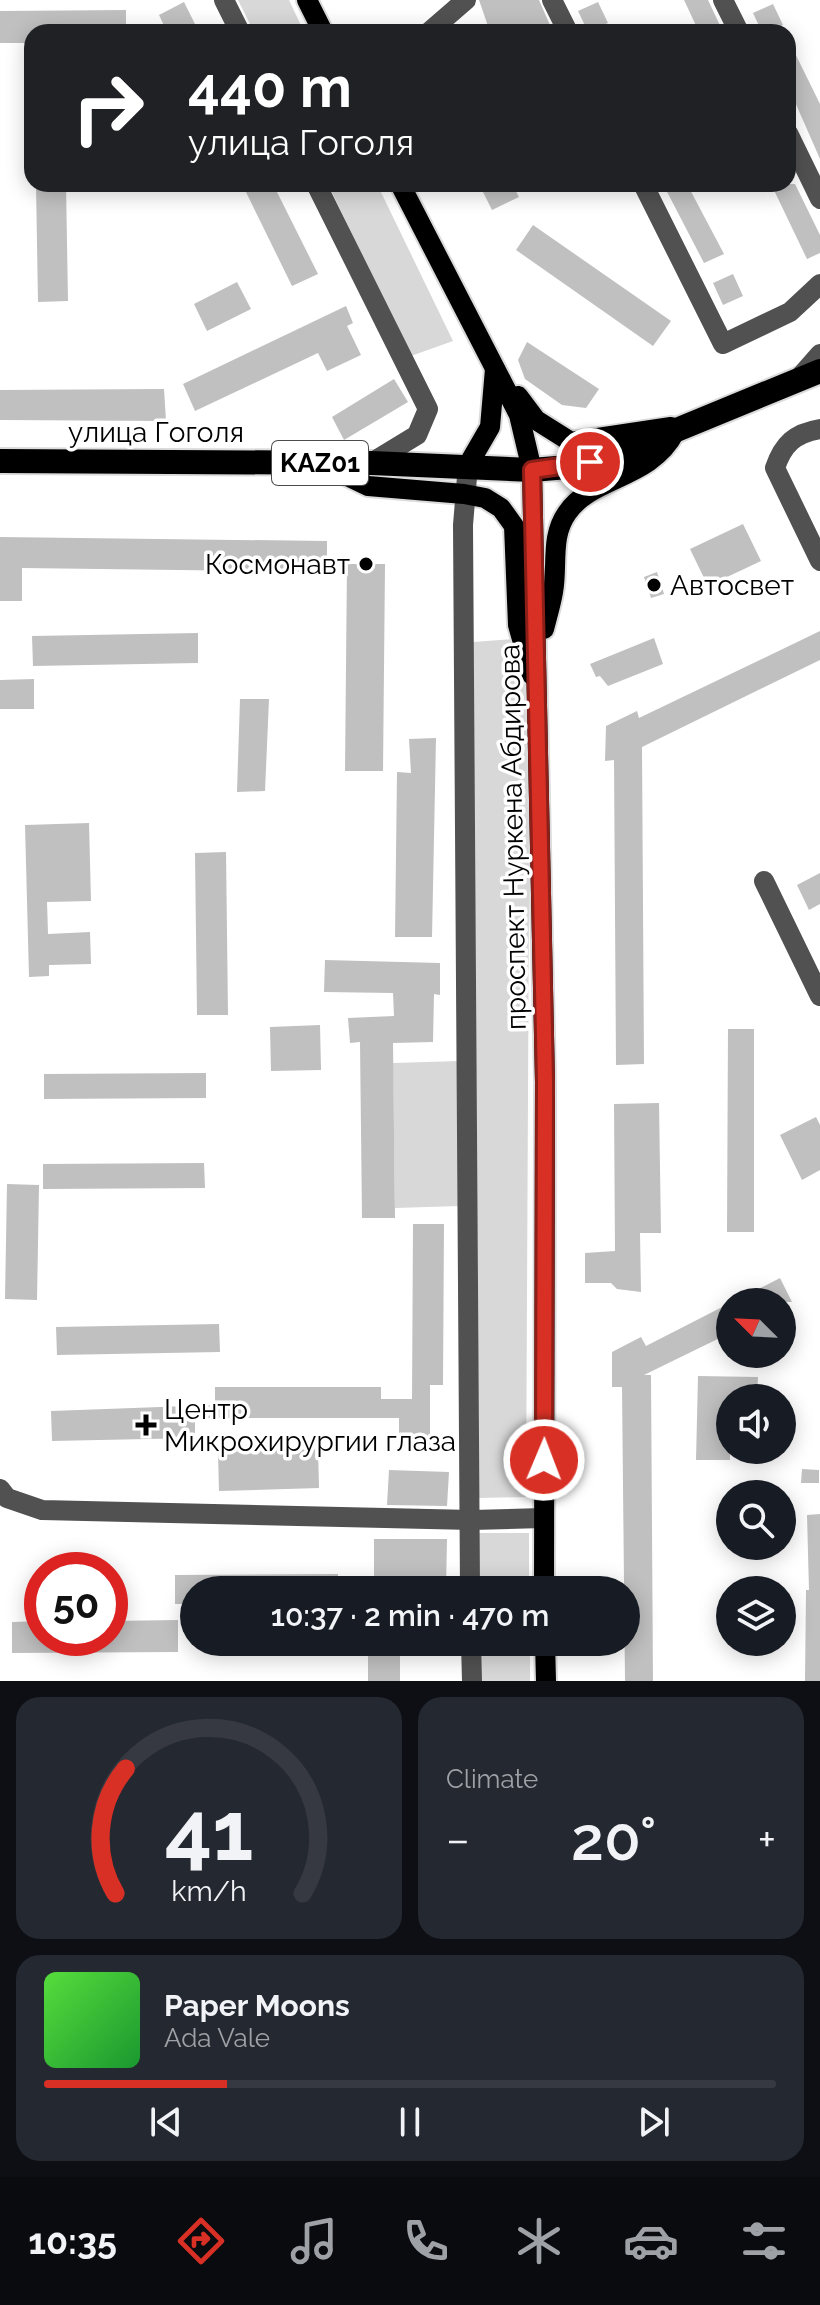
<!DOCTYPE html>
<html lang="en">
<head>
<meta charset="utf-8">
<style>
	body { margin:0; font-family:Raleway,sans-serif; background:#242831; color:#f1f3f6; height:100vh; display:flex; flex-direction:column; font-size:30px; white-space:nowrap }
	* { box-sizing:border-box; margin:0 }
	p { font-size:26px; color:#9ea1a6 }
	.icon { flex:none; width:44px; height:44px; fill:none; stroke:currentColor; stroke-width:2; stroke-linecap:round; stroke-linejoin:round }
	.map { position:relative; height:1681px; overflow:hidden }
	.drawer { display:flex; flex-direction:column; gap:16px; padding:16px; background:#0d0f14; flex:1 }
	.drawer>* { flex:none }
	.hud { position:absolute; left:24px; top:24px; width:772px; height:168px; border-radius:24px; box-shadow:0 4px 20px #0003; background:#202124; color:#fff; overflow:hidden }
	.needle { width:52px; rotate:294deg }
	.fabs { position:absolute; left:716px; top:1288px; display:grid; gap:16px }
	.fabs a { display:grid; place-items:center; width:80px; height:80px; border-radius:50%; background:#171b24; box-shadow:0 4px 20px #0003; font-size:40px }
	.speed { position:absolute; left:24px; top:1552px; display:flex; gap:16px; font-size:40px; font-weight:700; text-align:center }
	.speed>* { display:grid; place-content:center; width:104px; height:104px; border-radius:50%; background:#171b24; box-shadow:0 4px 20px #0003; line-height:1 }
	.speed .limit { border:12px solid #d22; background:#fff; color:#111 }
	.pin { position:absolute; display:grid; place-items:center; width:68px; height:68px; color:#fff; margin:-34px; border:4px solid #fff; border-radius:50%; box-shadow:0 2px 8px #0007 }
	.me { position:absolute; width:88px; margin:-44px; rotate:1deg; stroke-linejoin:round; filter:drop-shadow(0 0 6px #0008) }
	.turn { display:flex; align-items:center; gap:28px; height:168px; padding:0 32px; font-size:36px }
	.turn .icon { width:104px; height:104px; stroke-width:2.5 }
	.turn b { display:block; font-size:56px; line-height:68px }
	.big { font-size:60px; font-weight:600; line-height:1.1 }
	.drawer .card { flex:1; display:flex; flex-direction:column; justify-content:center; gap:12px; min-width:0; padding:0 28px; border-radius:24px; background:#242831 }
	.drawer .dial { align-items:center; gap:0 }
	.dial svg { height:208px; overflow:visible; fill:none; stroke:#363941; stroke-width:7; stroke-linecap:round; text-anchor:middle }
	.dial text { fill:#f1f3f6; stroke:none }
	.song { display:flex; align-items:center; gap:24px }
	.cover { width:96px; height:96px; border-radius:12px; background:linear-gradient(135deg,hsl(110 70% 55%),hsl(130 70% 35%)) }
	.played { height:8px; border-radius:4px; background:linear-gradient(90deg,#d93025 25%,#363941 25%) }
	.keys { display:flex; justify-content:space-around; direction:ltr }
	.heat { display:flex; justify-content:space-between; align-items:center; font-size:44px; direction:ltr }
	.drawer .tiles { flex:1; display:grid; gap:16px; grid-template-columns:1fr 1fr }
	.card:last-child { grid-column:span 2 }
	.trip { position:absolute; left:180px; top:1576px; width:460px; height:80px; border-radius:40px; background:#171b24; box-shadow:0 4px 20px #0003; font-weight:600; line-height:80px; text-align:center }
	.dock { display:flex; height:128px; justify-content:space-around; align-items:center; background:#090b0e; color:#9ea1a6 }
	.dock .icon { width:56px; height:56px }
	.dock .on { color:#d93025 }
	.dock b { font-size:36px; color:#f1f3f6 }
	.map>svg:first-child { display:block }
</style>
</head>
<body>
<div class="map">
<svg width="820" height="1681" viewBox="0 0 820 1681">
	<rect width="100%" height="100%" fill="#fff"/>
	<g fill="#d8d8d8">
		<polygon points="238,0 289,0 304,32 254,32"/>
		<polygon points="328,184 377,184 453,341 411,356"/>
		<polygon points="514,639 530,694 526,1497 479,1498 473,642"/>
		<polygon points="460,1061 460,1206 395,1208 393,1063"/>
		<rect x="472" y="1533" width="57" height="57"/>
		<rect x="473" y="1642" width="57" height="39"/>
	</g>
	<g fill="#c0c0c0">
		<polygon points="479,0 539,0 553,32 490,32"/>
		<polygon points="684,0 708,0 723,32 699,32"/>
		<polygon points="184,2 199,32 167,32 159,15"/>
		<polygon points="598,2 608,23 588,32 578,11"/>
		<polygon points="773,4 783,25 762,32 753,13"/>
		<polygon points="126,10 126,32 32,32 32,43 0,43 0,11"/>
		<polygon points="788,39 820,104 820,159 788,86"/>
		<polygon points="36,184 66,184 68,301 38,302"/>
		<polygon points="242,184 273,184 318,274 292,286"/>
		<polygon points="479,184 512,184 519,197 492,210"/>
		<polygon points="663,184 687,184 724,254 704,263"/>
		<polygon points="771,184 795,184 820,235 820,253 807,259"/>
		<polygon points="533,225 671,321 653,346 516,250"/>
		<polygon points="733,274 743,296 723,305 713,283"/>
		<polygon points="237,282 251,309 207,331 194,304"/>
		<polygon points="346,306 353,323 347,326 361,355 327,371 318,353 195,411 183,384"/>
		<polygon points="527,342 599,389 586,408 562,405 525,379 518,360"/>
		<polygon points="394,379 408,402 344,440 332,417"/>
		<polygon points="164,389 166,421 0,420 0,390"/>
		<polygon points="743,524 761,561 708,586 690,549"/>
		<polygon points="0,537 327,541 327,572 22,568 22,601 0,601"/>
		<polygon points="347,564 385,564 383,771 345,771"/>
		<polygon points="657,572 664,594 651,598 644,577"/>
		<polygon points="820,631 820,660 642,747 644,1064 616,1065 614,760 605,761 606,726 637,711 639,718"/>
		<polygon points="198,633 198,663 33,666 32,636"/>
		<polygon points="654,638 663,664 608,686 600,676 596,677 590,664"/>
		<polygon points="34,679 34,709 0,709 0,680"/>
		<polygon points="240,699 269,699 265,791 237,792"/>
		<polygon points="436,738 432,937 395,937 397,772 411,773 409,739"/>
		<polygon points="89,823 91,901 47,902 48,934 90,932 91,964 49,965 49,976 29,977 25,825"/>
		<polygon points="226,852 228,1015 197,1015 195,853"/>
		<polygon points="820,873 820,904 809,910 797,885"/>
		<polygon points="325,960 440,963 440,995 434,994 433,1042 393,1043 395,1218 362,1218 360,1042 350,1043 348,1018 394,1016 393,993 324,992"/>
		<polygon points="320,1025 321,1070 271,1071 270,1027"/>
		<polygon points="728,1029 754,1029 754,1232 727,1232"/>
		<polygon points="206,1073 206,1098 44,1099 44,1074"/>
		<polygon points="659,1103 661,1233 640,1233 641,1292 617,1289 611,1283 585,1283 585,1253 615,1251 614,1104"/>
		<polygon points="816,1117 820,1125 820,1170 802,1180 780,1135"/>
		<polygon points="204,1163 205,1188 43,1189 43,1164"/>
		<polygon points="7,1184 39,1185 37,1300 5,1299"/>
		<polygon points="413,1224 444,1224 443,1385 430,1385 430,1449 399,1449 399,1418 195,1418 195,1438 52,1441 51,1411 215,1405 215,1387 381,1387 381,1399 412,1399"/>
		<polygon points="780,1278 792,1302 733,1302"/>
		<polygon points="730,1303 730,1333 644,1375 651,1375 653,1681 625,1681 622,1387 612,1387 612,1352 641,1337 646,1346"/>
		<polygon points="219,1324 220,1352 57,1355 56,1327"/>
		<polygon points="698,1376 758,1377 757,1398 730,1398 730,1460 696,1460"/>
		<polygon points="318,1449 319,1488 219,1491 218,1452"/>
		<polygon points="802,1469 819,1470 819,1483 801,1483"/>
		<polygon points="389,1470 449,1472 447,1506 387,1505"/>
		<polygon points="820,1514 820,1681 805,1681 806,1590 809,1590 807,1515"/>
		<polygon points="374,1539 447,1539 446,1589 374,1589"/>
		<polygon points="338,1574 338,1590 194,1590 194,1604 175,1604 175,1575"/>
		<polygon points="178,1620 178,1652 12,1653 12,1622 42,1621 42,1638 110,1638 110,1621"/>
		<rect x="368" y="1642" width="32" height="39"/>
	</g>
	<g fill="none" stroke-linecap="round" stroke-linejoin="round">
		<g stroke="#dbdbdb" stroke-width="24">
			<g id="major">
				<polyline points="307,0 323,32"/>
				<polyline points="400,184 519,415 532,470 545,1082 544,1590"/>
				<polyline points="518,396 536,420 571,442 671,427"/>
				<polyline points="320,463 368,486 464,494 485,498 501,508 514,526 518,625 532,675"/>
				<polyline points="468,465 490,427 495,369"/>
				<path d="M 544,629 C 547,617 551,604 553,592 C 558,566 550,537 567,513 C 592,476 650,480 675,432"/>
				<polyline points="545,1642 546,1681"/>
			</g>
		</g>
		<g stroke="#dbdbdb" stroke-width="28">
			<polyline id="highway" points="0,461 371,463 532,470 568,467 611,457 820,371"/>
		</g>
		<g stroke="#515151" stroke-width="20">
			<polyline points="224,0 240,32"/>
			<polyline points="552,0 568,32"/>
			<polyline points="723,0 739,32"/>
			<polyline points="429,32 466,0"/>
			<polyline points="788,133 820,199"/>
			<polyline points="316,184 428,409 417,435 371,463"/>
			<polyline points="643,184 723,344 790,312 820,284"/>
			<polyline points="798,379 820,354"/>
			<path d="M 820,429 C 795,433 783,444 775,468 L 820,561"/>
			<polyline points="468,465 463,525 470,1590"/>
			<polyline points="764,881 820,996"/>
			<polyline points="0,1489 7,1498 42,1510 472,1520 543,1518"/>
			<polyline points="471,1642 472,1681"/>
		</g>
		<use href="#major" stroke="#000" stroke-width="20"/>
		<use href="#highway" stroke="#000" stroke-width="24"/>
	</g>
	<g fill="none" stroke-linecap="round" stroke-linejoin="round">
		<g stroke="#8d1f18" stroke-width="20">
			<polyline id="route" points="544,1460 545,1082 532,470 590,462"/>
		</g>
		<use href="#route" stroke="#d93025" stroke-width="14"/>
	</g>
	<g fill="#000" stroke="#fff" stroke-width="3">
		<circle cx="366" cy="564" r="8"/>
		<circle cx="654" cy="585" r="8"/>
		<path d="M142 1413h8v8h8v8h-8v8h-8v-8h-8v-8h8z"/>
	</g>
	<g text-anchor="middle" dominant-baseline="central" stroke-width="7" stroke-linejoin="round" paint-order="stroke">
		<rect fill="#fff" stroke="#4c4c4c" stroke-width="2" x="272" y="441" width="96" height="44" rx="6"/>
		<g font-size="26" font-weight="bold" fill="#000">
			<text x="320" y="463">KАZ01</text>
		</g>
		<g font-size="28" fill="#000" stroke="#fff">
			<text x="156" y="432">улица Гоголя</text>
			<text transform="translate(513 837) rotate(-91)">проспект Нуркена Абдирова</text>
		</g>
		<g font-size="28" fill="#000" stroke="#fff" text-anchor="start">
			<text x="350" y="564" text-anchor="end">Космонавт</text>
			<text x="670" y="585">Автосвет</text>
			<text x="164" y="1409">Центр<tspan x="164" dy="32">Микрохирургии глаза</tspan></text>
		</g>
	</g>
</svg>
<div class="fabs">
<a><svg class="needle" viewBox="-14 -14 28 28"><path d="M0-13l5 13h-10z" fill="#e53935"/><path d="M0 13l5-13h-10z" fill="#9ea1a6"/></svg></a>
<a><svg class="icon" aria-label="sound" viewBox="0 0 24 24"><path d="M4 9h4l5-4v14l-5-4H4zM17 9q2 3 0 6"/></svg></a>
<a><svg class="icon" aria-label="search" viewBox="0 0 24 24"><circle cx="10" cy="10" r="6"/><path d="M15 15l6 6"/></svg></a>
<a><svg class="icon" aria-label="layers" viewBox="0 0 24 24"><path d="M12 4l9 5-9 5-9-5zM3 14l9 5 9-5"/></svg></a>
</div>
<div class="speed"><div class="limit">50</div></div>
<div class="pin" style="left:590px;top:462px;background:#d93025"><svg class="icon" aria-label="arrive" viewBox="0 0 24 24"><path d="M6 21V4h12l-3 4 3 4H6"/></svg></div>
<svg class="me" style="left:544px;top:1460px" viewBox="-20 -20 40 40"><circle r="17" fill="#d93025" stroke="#fff" stroke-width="3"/><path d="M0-11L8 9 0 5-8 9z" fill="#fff"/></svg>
<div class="trip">10:37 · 2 min · 470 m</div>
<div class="hud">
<div class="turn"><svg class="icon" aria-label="right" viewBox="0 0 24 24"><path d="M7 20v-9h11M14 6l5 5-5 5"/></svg><div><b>440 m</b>улица Гоголя</div></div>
</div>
</div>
<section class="drawer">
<div class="tiles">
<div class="card dial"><svg viewBox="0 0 100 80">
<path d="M14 69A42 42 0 1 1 86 69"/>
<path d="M14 69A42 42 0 0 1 18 21" stroke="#d93025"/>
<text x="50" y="56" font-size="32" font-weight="700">41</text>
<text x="50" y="72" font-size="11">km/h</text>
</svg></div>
<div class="card"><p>Climate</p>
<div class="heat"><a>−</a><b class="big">20°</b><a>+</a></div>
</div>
<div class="card">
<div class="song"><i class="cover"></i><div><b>Paper Moons</b><p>Ada Vale</p></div></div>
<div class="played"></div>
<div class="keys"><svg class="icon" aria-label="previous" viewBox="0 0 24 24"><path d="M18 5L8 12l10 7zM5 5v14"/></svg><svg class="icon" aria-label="pause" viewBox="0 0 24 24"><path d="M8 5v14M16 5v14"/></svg><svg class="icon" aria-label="next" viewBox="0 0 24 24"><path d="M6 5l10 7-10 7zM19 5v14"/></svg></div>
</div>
</div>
</section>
<nav class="dock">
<b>10:35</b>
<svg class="icon on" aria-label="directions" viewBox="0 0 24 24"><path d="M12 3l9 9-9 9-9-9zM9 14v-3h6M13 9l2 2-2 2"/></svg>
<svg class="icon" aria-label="music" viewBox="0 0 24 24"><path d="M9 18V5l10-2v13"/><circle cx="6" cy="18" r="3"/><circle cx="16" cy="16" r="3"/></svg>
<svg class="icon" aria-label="phone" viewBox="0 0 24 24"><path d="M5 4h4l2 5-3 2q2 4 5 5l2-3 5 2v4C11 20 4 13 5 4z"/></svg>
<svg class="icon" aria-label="climate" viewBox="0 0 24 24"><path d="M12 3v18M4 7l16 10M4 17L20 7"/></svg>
<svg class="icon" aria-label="car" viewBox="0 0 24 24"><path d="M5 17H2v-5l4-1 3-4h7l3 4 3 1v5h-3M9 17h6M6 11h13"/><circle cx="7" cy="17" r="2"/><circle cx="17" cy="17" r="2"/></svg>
<svg class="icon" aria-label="filters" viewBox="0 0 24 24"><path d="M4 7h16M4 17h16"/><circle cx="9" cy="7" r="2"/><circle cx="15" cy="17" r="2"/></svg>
</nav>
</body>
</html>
